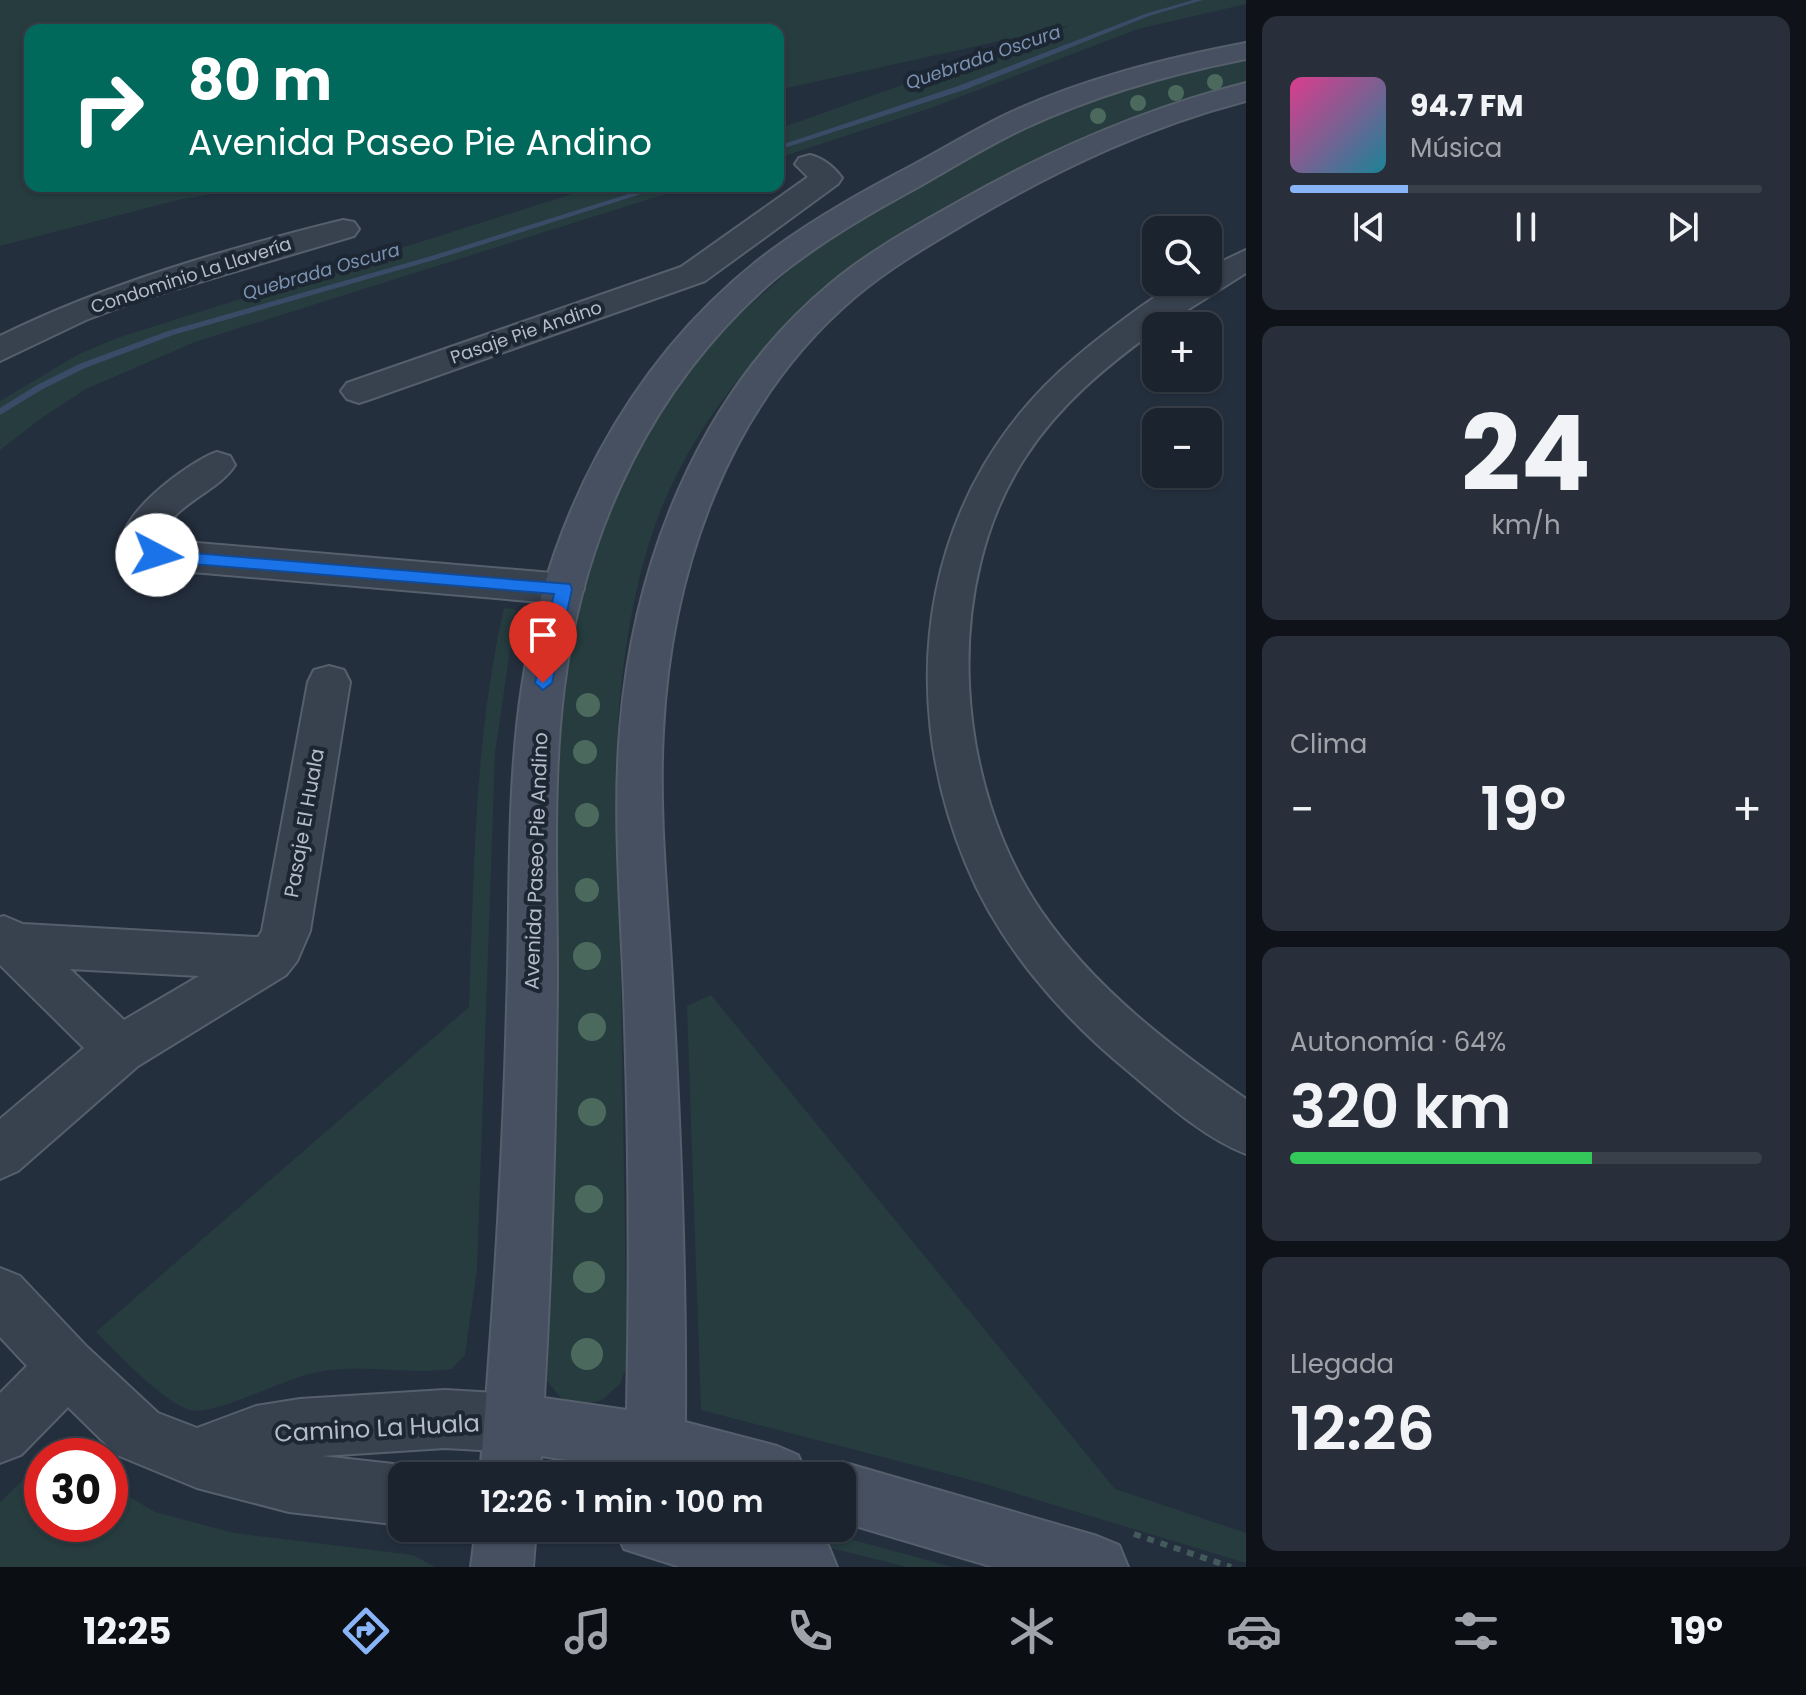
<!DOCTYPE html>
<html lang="es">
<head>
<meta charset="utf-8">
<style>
	body { margin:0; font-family:Poppins,sans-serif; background:#282f3a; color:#f1f3f6; height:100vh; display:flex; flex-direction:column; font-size:30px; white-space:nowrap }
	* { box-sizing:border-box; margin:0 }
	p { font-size:26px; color:#a0a4aa }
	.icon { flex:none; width:44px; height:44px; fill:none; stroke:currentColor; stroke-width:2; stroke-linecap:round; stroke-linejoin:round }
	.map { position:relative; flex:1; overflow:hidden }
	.panel { display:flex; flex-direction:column; gap:16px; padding:16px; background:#0f1319; width:560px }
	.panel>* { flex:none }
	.guide { position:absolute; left:24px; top:24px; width:760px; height:168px; border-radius:16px; box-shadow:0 2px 6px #0004,0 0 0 2px #39404a; background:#00695c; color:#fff; overflow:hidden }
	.controls { position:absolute; left:1142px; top:216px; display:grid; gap:16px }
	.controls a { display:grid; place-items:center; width:80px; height:80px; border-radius:16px; background:#1b232e; box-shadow:0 2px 6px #0004,0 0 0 2px #39404a; font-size:40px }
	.speed { position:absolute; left:24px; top:1438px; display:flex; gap:16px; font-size:40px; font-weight:700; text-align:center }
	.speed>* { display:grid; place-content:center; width:104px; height:104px; border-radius:50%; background:#1b232e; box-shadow:0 2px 6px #0004,0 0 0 2px #39404a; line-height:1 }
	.speed .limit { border:12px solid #d22; background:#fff; color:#111 }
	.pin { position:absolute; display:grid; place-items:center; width:68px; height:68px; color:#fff; margin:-82px -34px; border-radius:50% 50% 50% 0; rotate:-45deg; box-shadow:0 0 8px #0007 }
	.pin .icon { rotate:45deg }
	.me { position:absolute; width:88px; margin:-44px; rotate:95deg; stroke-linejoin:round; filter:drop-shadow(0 0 6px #0008) }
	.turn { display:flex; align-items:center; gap:28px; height:168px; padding:0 32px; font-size:36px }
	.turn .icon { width:104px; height:104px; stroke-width:2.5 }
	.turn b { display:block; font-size:56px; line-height:68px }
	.big { font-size:60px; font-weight:600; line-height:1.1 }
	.panel .tile { flex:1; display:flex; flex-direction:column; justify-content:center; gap:12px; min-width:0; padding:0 28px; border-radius:16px; background:#282f3a }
	.panel .dial { align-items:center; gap:0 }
	.dial b { font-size:104px; line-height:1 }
	.song { display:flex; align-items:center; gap:24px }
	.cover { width:96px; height:96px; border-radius:12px; background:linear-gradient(135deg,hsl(330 70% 55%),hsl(190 70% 35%)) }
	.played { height:8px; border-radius:4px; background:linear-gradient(90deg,#8ab4f8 25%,#39404a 25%) }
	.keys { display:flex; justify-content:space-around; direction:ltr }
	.heat { display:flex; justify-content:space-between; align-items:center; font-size:44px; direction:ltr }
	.charge { height:12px; border-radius:6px; background:linear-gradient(90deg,#34c759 64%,#39404a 0) }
	.trip { position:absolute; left:388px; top:1462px; width:468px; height:80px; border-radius:16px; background:#1b232e; box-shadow:0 2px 6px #0004,0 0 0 2px #39404a; font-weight:600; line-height:80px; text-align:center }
	.menu { display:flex; height:128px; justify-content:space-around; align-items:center; background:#0b0e12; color:#a0a4aa }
	.menu .icon { width:56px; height:56px }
	.menu .active { color:#8ab4f8 }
	.menu b { font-size:36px; color:#f1f3f6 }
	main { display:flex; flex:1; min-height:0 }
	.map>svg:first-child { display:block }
</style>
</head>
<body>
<main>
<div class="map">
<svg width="1246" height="1567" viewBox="0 0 1246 1567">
	<rect width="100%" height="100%" fill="#242f3e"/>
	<g fill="#263c3f">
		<polygon points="0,0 1246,0 1246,4 1138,29 931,108 778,158 778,129 1072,25 778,90 778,30 30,30 30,186 259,186 178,200 0,246"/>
		<path d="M 1246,58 L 1246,84 C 1023,144 768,271 668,493 C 635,566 621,662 617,741 L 627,1365 L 620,1384 L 602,1400 L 583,1405 L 561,1398 L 543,1376 L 548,919 L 565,636 L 624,470 L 667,400 L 724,328 L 829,236 L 1019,130 L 1093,99 Z"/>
		<polygon points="597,186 691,186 195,342 86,389 43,417 0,450 0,401 79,354 117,338"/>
		<path d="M 504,608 L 516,609 L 495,753 L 477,1269 L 465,1355 L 452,1369 C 404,1376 354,1361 306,1375 C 278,1382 213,1416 190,1410 C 164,1403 116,1352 96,1332 L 469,1007 C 474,873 474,739 504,608 Z"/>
		<polygon points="711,995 1115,1489 1246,1533 1246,1563 975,1481 701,1410 687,1006"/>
		<polygon points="42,1462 42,1524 110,1524 110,1485 155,1512 234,1533 413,1555 435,1567 0,1567 0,1502"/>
		<polygon points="751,1528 809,1528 953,1567 907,1567"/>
	</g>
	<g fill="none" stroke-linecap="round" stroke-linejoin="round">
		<g fill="#394c67" fill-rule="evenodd">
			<polygon points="1193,0 1203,0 1149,16 964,90 778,150 778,146 958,86 1145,14"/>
			<polygon points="654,186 666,186 434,260 173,335 85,368 43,389 0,415 0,408 37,385 79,364 168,331 428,257"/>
		</g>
		<g stroke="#565f6c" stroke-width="4">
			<g id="street">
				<path d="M 810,155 C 823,158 834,167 842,178 L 838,184 L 705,281 L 371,399 L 359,403 L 347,399 L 341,391 L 347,383 L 681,267 L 808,177 L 795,164 L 799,158 Z"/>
				<path d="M 343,220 L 354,222 L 359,229 L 354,236 L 139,300 L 86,320 L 0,361 L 0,336 C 108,283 226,249 343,220 Z"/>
				<path d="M 1246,250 L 1246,273 L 1162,326 L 1156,326 L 1156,330 C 1107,365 1059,405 1026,456 C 940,586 955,785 1041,911 C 1094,988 1170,1046 1246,1099 L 1246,1154 C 1202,1137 1164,1101 1128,1071 C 1061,1016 999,945 966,864 C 892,686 924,485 1075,358 C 1095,341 1161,288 1184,282 C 1191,280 1201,282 1208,282 L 1208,268 Z"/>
				<path d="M 217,452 L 230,456 L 235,465 C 218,493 168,505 162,540 L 564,574 L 578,579 L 584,589 L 578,599 L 564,604 L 157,569 C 148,567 135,564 128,557 C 98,526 193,459 217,452 Z"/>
				<path d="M 329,666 L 344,670 L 350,682 L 310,931 L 297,961 L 286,975 L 138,1066 L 18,1171 L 0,1179 L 0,1119 L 84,1048 L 0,965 L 0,917 L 4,916 L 23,924 L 258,937 L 262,931 L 308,682 L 314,670 ZM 70,969 L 199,976 L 124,1020 Z"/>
				<polygon points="0,1268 20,1276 87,1347 158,1413 197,1428 256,1406 300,1399 445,1390 514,1394 535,1402 543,1423 535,1444 514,1452 445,1448 322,1456 402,1465 423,1474 424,1476 402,1476 402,1525 289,1512 197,1488 117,1455 68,1407 21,1455 0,1463 0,1393 27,1366 0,1337"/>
			</g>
		</g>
		<g stroke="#565f6c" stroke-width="4">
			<g id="secondary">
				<path d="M 1246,43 L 1246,59 C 1170,74 1096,95 1025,128 C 989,145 955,166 920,186 C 870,213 820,242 776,278 C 654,382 584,529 564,687 C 552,783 557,881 557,978 C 556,1118 552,1258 544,1398 L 627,1410 C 630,1272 629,1134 624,995 C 621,907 613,818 620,730 C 633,563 699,393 830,284 C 868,252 912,228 956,203 C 1048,151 1142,109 1246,83 L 1246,101 C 1150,126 1063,167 978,216 C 936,241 893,265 855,297 C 729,404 671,569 663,731 C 658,820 669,910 673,999 C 681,1140 686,1281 685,1422 L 777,1446 L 798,1455 L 807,1476 L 625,1476 L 625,1469 L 541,1456 L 540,1476 L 480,1476 C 493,1320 503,1164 507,1008 C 511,901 506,793 522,687 C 546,524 625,367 756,262 C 799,228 847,200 896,174 C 931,156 965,135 1001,117 C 1078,80 1162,59 1246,43 Z"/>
				<polygon points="842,1462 1097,1536 1119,1545 1128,1567 993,1567 842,1522 842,1476 819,1476 821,1471"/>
				<polygon points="476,1528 536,1528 533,1567 471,1567"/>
				<polygon points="615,1528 772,1528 828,1545 837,1567 680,1567 624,1549"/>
			</g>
		</g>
		<polyline stroke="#44595c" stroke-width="6" stroke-dasharray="7 7" stroke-linecap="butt" points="1134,1534 1231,1567"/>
		<use href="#street" fill="#38414e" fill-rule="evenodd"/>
		<use href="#secondary" fill="#465061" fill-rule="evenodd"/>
	</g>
	<g fill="#4b6a5d">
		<circle cx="1215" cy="82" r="8"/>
		<circle cx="1176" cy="93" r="8"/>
		<circle cx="1138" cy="103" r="8"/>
		<circle cx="1098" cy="116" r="8"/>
		<circle cx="588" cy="705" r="12"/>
		<circle cx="585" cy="752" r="12"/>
		<circle cx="587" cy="815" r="12"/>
		<circle cx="587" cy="890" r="12"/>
		<circle cx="587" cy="956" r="14"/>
		<circle cx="592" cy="1027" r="14"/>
		<circle cx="592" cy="1112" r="14"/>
		<circle cx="589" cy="1199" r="14"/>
		<circle cx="589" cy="1277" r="16"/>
		<circle cx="587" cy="1354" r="16"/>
	</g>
	<polygon fill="#1a73e8" stroke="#114b97" stroke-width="2" points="157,550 570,584 572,589 552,683 543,690 535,683 554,594 157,561 149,555"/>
	<g text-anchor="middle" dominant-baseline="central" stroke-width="8" stroke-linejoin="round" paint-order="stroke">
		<g font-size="18" font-style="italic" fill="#7c92b1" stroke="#1d2633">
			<text transform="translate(983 57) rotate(-19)">Quebrada Oscura</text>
			<text transform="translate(321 271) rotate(-16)">Quebrada Oscura</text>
		</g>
		<g font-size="18" fill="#b4bcc9" stroke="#1d2633">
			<text transform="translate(191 275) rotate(-18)">Condominio La Llavería</text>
			<text transform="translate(526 332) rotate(-19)">Pasaje Pie Andino</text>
		</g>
		<g font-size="20" fill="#b4bcc9" stroke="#1d2633">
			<text transform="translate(304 823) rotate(-80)">Pasaje El Huala</text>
			<text transform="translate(536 861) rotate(-88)">Avenida Paseo Pie Andino</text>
		</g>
		<g font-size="24" fill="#b4bcc9" stroke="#1d2633">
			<text transform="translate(377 1428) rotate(-3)">Camino La Huala</text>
		</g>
	</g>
</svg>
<div class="controls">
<a><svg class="icon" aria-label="search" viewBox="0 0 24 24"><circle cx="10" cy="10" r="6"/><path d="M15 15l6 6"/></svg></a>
<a>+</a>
<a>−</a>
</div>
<div class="speed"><div class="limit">30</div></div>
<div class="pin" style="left:543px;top:683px;background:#d93025"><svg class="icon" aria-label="arrive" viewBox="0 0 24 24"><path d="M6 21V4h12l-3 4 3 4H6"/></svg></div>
<svg class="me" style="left:157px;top:555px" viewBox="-20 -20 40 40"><circle r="19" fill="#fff"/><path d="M0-13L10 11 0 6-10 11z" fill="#1a73e8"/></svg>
<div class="trip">12:26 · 1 min · 100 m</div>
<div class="guide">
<div class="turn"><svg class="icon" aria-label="right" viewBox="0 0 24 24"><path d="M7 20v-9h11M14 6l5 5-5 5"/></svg><div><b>80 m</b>Avenida Paseo Pie Andino</div></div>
</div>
</div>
<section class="panel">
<div class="tile">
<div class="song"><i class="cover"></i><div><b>94.7 FM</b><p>Música</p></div></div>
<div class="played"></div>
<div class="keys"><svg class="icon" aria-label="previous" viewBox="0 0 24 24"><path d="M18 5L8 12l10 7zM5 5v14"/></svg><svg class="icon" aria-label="pause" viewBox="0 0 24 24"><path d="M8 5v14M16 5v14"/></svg><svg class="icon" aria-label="next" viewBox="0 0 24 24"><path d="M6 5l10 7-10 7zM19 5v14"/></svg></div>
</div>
<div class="tile dial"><b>24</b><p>km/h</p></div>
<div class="tile"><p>Clima</p>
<div class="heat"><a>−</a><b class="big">19°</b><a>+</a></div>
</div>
<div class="tile"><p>Autonomía · 64%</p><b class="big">320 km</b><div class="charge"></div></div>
<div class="tile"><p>Llegada</p><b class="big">12:26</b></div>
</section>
</main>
<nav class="menu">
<b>12:25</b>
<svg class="icon active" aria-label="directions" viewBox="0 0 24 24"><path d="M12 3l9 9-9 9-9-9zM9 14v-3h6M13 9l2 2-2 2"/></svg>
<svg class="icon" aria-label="music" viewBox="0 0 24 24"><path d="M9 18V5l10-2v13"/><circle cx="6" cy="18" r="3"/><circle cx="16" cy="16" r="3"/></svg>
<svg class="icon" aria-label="phone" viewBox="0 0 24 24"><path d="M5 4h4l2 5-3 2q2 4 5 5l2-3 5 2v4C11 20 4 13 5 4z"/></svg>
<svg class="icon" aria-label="climate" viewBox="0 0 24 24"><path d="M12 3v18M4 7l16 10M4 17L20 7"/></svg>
<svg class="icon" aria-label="car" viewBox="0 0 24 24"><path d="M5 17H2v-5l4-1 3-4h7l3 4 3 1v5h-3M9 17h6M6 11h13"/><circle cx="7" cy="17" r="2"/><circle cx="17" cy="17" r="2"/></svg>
<svg class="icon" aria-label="filters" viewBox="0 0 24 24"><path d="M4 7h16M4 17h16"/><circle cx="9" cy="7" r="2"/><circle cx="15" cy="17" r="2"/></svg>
<b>19°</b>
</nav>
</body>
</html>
